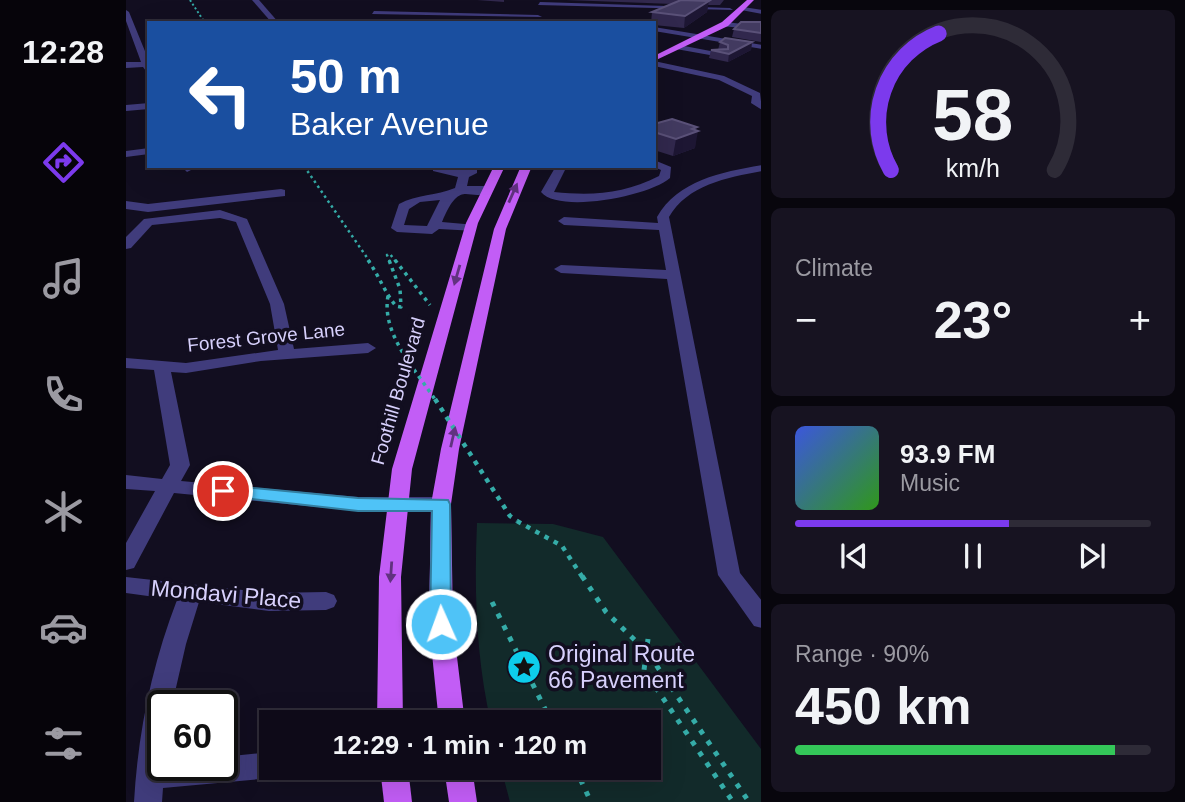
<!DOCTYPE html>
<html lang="en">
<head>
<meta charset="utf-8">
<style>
	body { margin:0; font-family:Helvetica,sans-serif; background:#171321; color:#f1f3f6; height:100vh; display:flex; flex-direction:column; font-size:26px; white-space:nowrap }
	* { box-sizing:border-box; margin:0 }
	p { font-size:23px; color:#9b9aa2 }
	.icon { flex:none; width:38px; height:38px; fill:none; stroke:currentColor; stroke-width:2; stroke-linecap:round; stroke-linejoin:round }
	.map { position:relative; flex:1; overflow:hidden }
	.side { display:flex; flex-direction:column; gap:10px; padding:10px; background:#08060d; width:424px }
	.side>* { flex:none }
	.banner { position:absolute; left:21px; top:21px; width:509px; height:147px; border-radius:0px; box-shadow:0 7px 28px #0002,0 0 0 2px #2e2b37; background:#1a4fa0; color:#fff; overflow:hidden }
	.speed { position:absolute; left:21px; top:690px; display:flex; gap:14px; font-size:35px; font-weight:700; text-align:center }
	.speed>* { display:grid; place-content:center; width:91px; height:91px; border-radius:50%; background:#0e0a18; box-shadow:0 7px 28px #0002,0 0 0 2px #2e2b37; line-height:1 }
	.speed .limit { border:4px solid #111; border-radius:10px; background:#fff; color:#111 }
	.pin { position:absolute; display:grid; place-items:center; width:60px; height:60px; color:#fff; margin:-30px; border:4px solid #fff; border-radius:50%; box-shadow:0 2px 7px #0007 }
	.me { position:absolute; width:77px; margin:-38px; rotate:358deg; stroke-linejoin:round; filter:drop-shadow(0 0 5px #0008) }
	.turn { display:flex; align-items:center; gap:24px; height:147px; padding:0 28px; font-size:32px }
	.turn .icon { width:91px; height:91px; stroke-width:2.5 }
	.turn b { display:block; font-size:49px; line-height:60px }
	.big { font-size:52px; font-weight:600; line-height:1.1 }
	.side .widget { flex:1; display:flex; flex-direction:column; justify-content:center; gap:10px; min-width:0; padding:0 24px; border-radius:10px; background:#171321 }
	.side .dial { align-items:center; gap:0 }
	.dial svg { height:182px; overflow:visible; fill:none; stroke:#2e2b37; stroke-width:7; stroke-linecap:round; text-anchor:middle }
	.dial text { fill:#f1f3f6; stroke:none }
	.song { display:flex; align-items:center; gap:21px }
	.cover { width:84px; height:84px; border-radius:10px; background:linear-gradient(135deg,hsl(230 70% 55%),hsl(110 70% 35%)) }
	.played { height:7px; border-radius:4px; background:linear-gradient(90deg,#7c3aed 60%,#2e2b37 60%) }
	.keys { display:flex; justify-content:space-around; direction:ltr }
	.heat { display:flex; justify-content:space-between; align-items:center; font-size:38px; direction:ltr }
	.charge { height:10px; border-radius:5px; background:linear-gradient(90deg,#34c759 90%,#2e2b37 0) }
	.trip { position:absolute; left:133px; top:710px; width:402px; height:70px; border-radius:0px; background:#0e0a18; box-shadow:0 7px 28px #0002,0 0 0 2px #2e2b37; font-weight:600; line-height:70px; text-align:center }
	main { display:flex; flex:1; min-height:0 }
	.tab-bar { display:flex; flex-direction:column; width:126px; justify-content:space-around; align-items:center; background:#06040a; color:#9b9aa2 }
	.tab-bar .icon { width:49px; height:49px }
	.tab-bar .active { color:#7c3aed }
	.tab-bar b { font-size:32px; color:#f1f3f6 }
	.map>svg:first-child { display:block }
</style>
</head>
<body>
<main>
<nav class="tab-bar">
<b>12:28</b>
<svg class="icon active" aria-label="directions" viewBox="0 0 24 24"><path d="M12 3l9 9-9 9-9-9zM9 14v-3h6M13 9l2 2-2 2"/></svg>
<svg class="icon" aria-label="music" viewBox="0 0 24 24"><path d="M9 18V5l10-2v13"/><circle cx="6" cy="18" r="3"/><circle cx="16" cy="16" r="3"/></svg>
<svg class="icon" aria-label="phone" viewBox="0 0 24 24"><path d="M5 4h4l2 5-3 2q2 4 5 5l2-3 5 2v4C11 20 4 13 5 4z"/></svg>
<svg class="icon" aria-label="climate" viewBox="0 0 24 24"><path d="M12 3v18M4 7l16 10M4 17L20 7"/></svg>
<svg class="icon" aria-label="car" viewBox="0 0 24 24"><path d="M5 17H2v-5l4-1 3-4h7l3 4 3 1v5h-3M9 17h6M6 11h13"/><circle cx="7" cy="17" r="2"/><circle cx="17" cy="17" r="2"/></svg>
<svg class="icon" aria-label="filters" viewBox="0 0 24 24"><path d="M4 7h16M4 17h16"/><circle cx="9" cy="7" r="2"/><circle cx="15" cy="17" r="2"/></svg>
</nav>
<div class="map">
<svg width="636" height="802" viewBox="0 0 636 802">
	<rect width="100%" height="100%" fill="#120e20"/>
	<path fill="#122a2a" d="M 351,523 L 427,524 L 477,537 L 635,749 L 635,802 L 384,802 L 375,768 L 523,768 L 523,723 L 365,723 C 350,659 348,589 351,523 Z"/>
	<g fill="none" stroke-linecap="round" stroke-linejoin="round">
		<polyline stroke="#35aca8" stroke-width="2" stroke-dasharray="2 2.5" stroke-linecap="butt" points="64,0 79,23"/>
		<g stroke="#35aca8" stroke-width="2.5" stroke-dasharray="2.5 3.5" stroke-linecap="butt">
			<polyline points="178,166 244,262"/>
			<polyline points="264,262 261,255 264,254 270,262"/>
		</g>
		<g stroke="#35aca8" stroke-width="3.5" stroke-dasharray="3.5 4.5" stroke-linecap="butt">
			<path d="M 242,260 C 253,276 259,293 270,306 L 275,307 L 274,289 L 263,260"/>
			<polyline points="269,260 304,305"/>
		</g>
		<polyline stroke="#35aca8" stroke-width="4.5" stroke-dasharray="4.5 6" stroke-linecap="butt" points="391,521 436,546 457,578"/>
		<g stroke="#35aca8" stroke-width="5" stroke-dasharray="5 8" stroke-linecap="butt">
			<polyline points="456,576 480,612 522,653 623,802"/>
			<polyline points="366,602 426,723"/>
			<polyline points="522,639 518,670 607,802"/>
			<polyline points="449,768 465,802"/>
		</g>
		<g fill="#403c7c" fill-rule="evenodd">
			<polygon points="126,0 133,0 153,23 146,23"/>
			<polygon points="414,2 604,8 607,10 412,5"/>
			<polygon points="617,7 636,10 636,14 615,10"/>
			<polygon points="0,10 3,12 23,61 23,75 17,67 0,68 0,62 15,62 0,21"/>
			<polygon points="248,11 412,15 416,17 246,14"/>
			<polygon points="599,22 636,26 636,30 596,26"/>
			<polygon points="528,27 636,45 636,49 528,31"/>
			<polygon points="553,45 595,53 599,55 595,57 550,49"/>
			<polygon points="528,61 598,76 634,93 636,110 625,103 626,96 593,80 528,66"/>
			<polygon points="23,103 23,109 0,111 0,105"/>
			<polygon points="23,148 23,154 0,157 0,151"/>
			<path d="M 528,160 L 545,167 L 544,178 C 524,196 433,214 415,192 L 430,166 L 441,166 L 428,192 C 466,196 498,194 533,176 L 535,170 L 526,166 L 528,166 Z"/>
			<path d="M 636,165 L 636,171 C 602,177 561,185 543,217 L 614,573 L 636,601 L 636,628 L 628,626 L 592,575 L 541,279 L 435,273 L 428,269 L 435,265 L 540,270 L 533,230 L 438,225 L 432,221 L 438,217 L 532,223 L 531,217 C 552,180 596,172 636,165 Z"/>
			<polygon points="55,166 66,166 67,169 61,172"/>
			<path d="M 307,167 L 351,169 L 351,173 L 343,177 L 341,186 L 360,186 L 366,190 C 343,206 336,174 316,222 L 350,225 L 350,231 L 313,229 L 306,234 L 271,232 L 265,228 L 273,204 C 291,194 310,196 329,188 L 332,177 L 307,171 ZM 314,200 L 301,226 L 278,225 L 283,209 L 294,202 Z"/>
			<polygon points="155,189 159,190 159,196 22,212 0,209 0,201 22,204"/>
			<polygon points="94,210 121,219 158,304 168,349 242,343 250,348 242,353 135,361 60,373 45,372 64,465 55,481 232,497 315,497 322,499 325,504 322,509 232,511 48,493 8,568 0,570 0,543 29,491 0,489 0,475 36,479 44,465 28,370 0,368 0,358 60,363 152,350 144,304 110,222 94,218 26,225 5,248 0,249 0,237 18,219"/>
			<path d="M 0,577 L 143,593 L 200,592 L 208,595 L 211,601 L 208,607 L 200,610 L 143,611 L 73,602 L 60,644 L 46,705 L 37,705 L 37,765 L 96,765 L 96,757 L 145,752 L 145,768 L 157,768 L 155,774 L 145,778 L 37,788 L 36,802 L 8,802 C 12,732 26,665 51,600 L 0,593 Z"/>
		</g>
		<g fill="#c25df6" fill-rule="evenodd">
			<polygon points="621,0 628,0 602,26 528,61 528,56 596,22"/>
			<polygon points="368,166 379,166 352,223 286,469 275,577 277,723 251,723 253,577 266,469 340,223"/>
			<polygon points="395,166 406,166 380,229 333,449 325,504 327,624 339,723 313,723 303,624 305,504 315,449 368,229"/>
			<polygon points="254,768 282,768 286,802 258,802"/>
			<polygon points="318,768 346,768 351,802 323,802"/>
		</g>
		<path stroke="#35aca8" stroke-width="3.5" stroke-dasharray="3.5 4.5" stroke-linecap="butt" d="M 262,296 C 255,334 290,370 310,401"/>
		<polyline stroke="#35aca8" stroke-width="4.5" stroke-dasharray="4.5 6" stroke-linecap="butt" points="309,399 384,516 391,521"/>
	</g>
	<g fill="#31284d">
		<polygon points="351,0 378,0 378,2"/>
		<polygon points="440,0 598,0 594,5 582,5 581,12 558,28 528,25 528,23 525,23 526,12 547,4"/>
		<polygon points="635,22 635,42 606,37 608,29"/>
		<polygon points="594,42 626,42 625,50 602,62 583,58 585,50 592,50"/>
		<polygon points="528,124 570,130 569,148 547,156 528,150"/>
	</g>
	<g fill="#1d1633">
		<polygon points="583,1 581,12 558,28 559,16"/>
		<polygon points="626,42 625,50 602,62 603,54"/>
		<polygon points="571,127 570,132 572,131 569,148 547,156 550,139 566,129"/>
	</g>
	<g fill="#423a60" stroke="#5a5178" stroke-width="2">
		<polygon points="555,0 583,1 559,16 526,12"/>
		<polygon points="615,22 635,22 635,33 608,29"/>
		<polygon points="599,38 626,42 603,54 585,50 602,49 602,45 594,42"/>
		<polygon points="546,119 571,127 566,129 572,131 550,139 528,132 528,124"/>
	</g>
	<defs><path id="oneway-solid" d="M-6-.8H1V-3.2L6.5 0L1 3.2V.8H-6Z" transform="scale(1.75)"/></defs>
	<g fill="#613280">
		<use href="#oneway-solid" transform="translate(387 193) rotate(-66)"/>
		<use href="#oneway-solid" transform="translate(331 275) rotate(106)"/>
		<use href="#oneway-solid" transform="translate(327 437) rotate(-77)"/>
		<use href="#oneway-solid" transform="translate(265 572) rotate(94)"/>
	</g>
	<polygon fill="#4fc3f7" stroke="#337fa1" stroke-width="2" points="97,485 232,498 322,500 324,504 325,624 322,630 315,632 307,630 304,624 306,511 232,511 90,495 88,491 90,487"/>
	<defs>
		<g id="sight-disc" transform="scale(1.75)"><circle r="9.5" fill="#0dcdeb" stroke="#120e20"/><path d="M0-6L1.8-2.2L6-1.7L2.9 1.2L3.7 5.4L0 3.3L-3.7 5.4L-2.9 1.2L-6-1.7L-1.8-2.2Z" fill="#111"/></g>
	</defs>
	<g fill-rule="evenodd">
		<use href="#sight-disc" x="398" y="667"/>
	</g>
	<g text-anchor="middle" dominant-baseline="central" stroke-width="7" stroke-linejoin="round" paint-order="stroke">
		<g font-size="19" fill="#d7d0fc" stroke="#120e20">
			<text transform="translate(140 337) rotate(-6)">Forest Grove Lane</text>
			<text transform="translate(272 391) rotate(-74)">Foothill Boulevard</text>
		</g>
		<g font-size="23" fill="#d7d0fc" stroke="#120e20">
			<text transform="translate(100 594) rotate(5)">Mondavi Place</text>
		</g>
		<g font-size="23" fill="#d7d0fc" stroke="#120e20" text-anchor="start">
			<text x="422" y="654">Original Route<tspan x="422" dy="26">66 Pavement</tspan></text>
		</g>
	</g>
</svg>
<div class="speed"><div class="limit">60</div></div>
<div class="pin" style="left:97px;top:491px;background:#d93025"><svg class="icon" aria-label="arrive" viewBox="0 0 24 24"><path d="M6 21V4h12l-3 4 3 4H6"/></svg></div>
<svg class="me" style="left:315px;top:624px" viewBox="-20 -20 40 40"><circle r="17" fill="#4fc3f7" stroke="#fff" stroke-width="3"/><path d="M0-11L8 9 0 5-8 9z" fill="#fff"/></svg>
<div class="trip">12:29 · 1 min · 120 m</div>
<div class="banner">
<div class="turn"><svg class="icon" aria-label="left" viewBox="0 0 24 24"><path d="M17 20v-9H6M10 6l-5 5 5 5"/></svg><div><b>50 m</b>Baker Avenue</div></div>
</div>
</div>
<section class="side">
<div class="widget dial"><svg viewBox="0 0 100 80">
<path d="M14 69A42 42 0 1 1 86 69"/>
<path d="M14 69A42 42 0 0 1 35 9" stroke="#7c3aed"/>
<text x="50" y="56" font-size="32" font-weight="700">58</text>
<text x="50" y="72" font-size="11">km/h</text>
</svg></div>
<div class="widget"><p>Climate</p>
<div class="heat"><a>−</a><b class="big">23°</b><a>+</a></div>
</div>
<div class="widget">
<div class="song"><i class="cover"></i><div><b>93.9 FM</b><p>Music</p></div></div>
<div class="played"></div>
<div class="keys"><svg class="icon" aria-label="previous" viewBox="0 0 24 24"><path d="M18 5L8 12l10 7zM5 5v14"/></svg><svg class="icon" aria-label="pause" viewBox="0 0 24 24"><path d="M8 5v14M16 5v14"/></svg><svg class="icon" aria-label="next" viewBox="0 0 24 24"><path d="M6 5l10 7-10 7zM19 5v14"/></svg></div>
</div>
<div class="widget"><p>Range · 90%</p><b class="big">450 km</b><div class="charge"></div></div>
</section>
</main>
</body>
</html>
